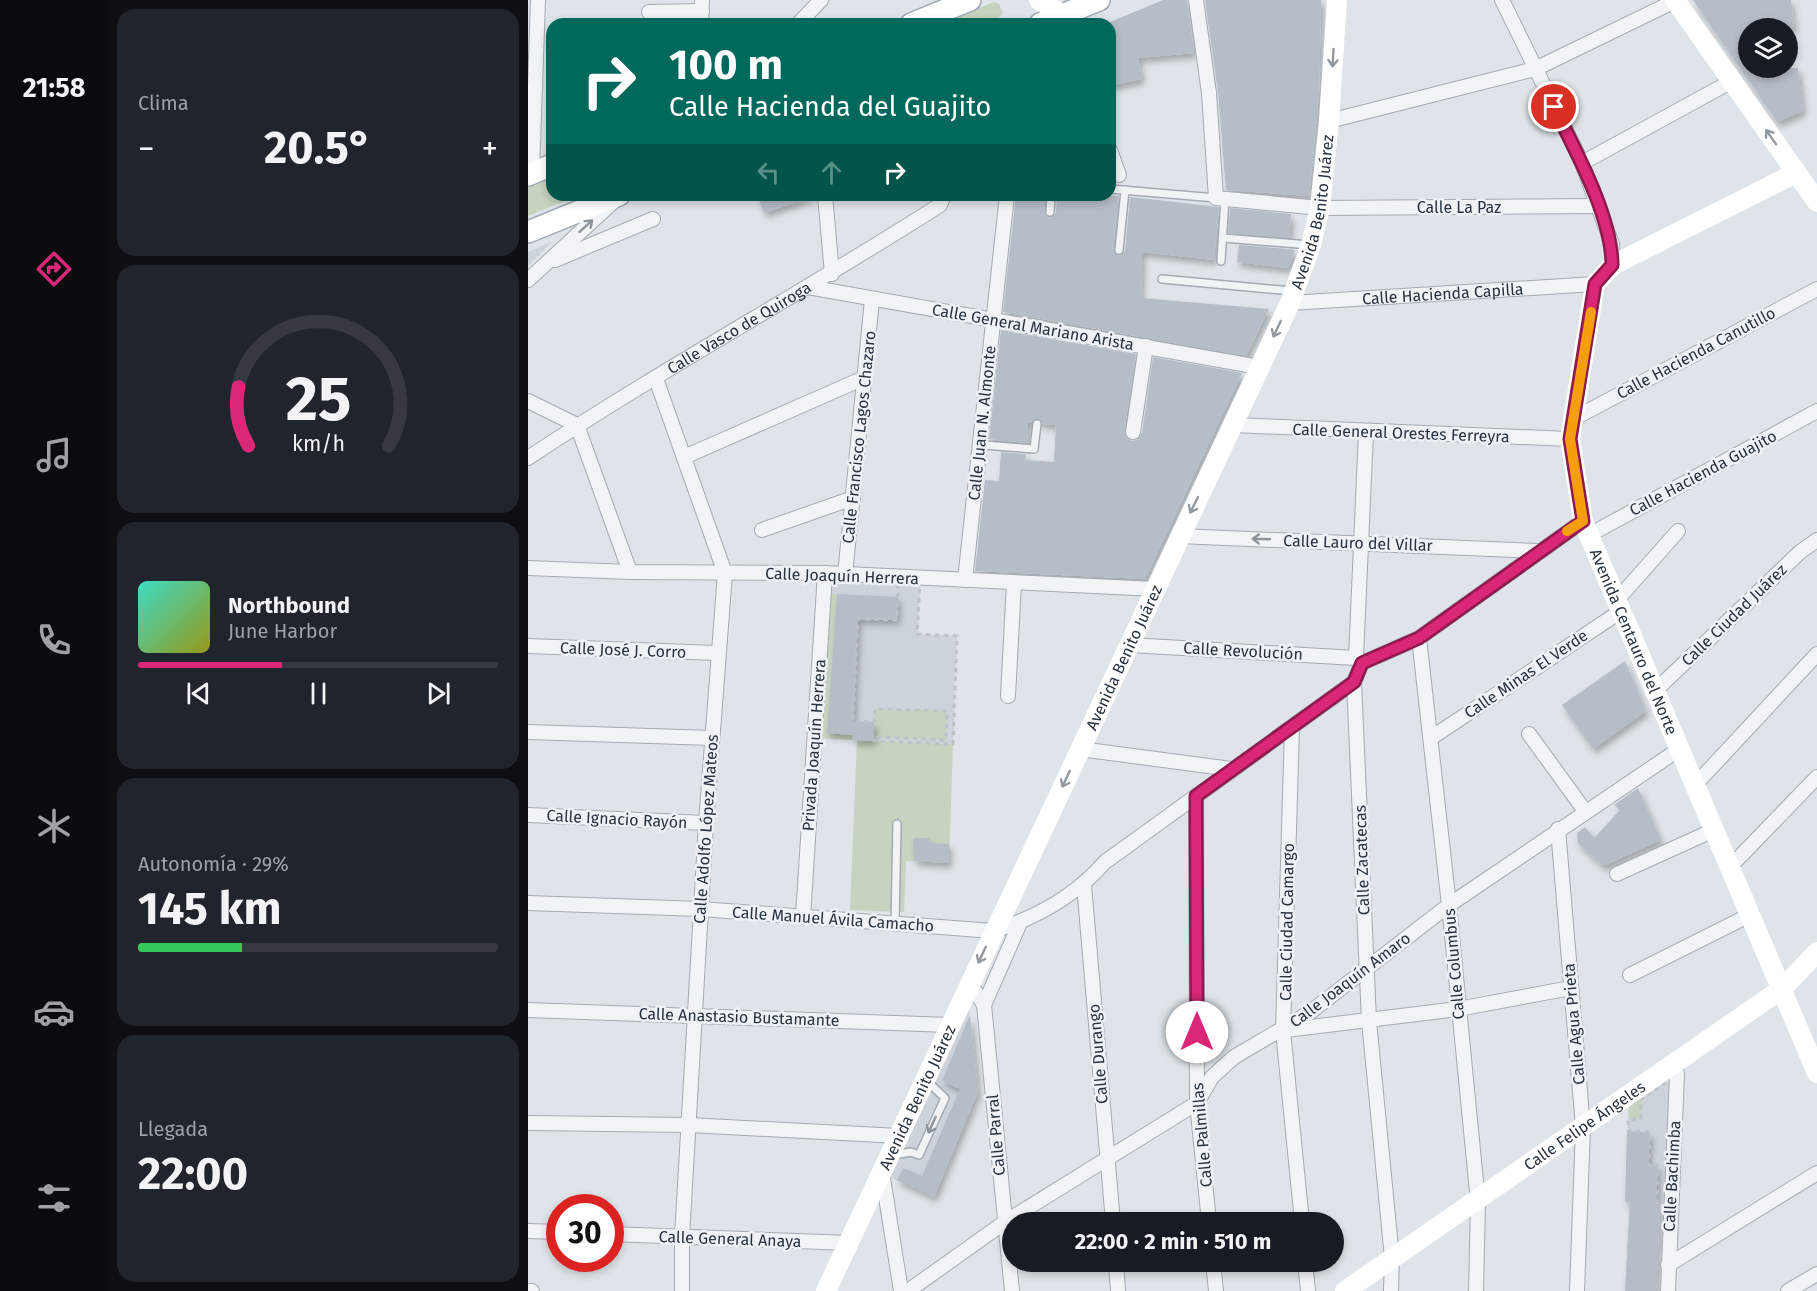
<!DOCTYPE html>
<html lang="es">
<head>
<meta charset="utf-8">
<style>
	body { margin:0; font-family:"Fira Sans",sans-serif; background:#20242c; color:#f1f3f6; height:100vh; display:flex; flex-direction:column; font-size:22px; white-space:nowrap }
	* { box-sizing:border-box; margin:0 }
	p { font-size:20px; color:#9ea1a6 }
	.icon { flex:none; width:33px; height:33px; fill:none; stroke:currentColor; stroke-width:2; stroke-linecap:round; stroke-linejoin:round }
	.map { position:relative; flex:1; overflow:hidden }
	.panel { display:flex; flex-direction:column; gap:9px; padding:9px; background:#0d0f14; width:420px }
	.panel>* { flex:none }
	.guide { position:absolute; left:18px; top:18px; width:570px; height:183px; border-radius:18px; box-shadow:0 3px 9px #0003; background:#00695c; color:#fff; overflow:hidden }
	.fabs { position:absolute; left:1210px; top:18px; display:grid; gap:12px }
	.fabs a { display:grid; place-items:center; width:60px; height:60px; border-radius:50%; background:#171b24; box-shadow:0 3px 9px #0003; font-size:30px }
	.speed { position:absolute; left:18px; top:1194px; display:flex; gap:12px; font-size:30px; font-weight:700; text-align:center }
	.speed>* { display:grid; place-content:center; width:78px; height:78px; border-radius:50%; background:#171b24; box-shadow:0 3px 9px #0003; line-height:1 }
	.speed .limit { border:9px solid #d22; background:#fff; color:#111 }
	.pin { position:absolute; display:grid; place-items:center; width:51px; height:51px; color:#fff; margin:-26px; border:3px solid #fff; border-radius:50%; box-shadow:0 2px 6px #0007 }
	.me { position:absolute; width:66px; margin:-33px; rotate:0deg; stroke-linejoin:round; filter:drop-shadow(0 0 4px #0008) }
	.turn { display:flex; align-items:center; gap:21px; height:126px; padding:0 24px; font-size:27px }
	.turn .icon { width:78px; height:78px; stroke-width:2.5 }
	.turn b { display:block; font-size:42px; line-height:51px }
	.lanes { display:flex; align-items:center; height:57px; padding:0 24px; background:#0003; justify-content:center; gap:30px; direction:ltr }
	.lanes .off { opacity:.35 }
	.big { font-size:45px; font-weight:700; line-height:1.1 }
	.panel .card { flex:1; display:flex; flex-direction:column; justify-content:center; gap:9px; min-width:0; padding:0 21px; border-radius:18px; background:#20242c }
	.panel .dial { align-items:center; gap:0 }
	.dial svg { height:156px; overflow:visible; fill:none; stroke:#363941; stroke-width:7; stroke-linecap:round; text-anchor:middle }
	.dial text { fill:#f1f3f6; stroke:none }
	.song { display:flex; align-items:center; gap:18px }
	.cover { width:72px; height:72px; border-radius:9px; background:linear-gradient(135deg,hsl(170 70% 55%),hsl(60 70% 35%)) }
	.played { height:6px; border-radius:3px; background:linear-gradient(90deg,#db2777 40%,#363941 40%) }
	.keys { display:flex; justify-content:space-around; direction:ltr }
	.heat { display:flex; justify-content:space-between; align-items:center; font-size:33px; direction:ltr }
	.charge { height:9px; border-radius:4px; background:linear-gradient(90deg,#34c759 29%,#363941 0) }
	.trip { position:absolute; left:474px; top:1212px; width:342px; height:60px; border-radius:30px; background:#171b24; box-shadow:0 3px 9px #0003; font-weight:700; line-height:60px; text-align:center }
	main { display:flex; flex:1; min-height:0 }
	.tab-bar { display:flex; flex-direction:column; width:108px; justify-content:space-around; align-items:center; background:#090b0e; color:#9ea1a6 }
	.tab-bar .icon { width:42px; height:42px }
	.tab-bar .active { color:#db2777 }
	.tab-bar b { font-size:27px; color:#f1f3f6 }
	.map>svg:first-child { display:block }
</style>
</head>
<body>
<main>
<nav class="tab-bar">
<b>21:58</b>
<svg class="icon active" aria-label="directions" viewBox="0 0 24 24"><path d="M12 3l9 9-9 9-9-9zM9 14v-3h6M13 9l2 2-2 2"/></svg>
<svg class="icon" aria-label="music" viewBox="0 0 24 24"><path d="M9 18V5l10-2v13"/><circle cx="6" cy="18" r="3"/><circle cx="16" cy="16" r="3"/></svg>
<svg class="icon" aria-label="phone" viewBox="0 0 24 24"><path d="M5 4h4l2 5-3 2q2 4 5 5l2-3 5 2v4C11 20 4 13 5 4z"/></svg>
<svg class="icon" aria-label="climate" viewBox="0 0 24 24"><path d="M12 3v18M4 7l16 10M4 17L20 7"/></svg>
<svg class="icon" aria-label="car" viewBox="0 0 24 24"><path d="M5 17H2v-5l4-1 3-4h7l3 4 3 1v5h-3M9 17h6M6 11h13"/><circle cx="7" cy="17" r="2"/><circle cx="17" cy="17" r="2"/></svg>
<svg class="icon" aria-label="filters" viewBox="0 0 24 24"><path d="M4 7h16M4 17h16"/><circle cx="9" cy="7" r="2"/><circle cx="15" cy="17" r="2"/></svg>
</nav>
<section class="panel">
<div class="card"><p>Clima</p>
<div class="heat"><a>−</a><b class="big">20.5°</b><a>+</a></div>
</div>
<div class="card dial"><svg viewBox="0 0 100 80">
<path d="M14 69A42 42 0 1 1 86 69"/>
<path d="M14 69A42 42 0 0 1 9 39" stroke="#db2777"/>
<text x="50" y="56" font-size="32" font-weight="700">25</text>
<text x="50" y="72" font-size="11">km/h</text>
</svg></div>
<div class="card">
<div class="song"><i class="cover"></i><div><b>Northbound</b><p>June Harbor</p></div></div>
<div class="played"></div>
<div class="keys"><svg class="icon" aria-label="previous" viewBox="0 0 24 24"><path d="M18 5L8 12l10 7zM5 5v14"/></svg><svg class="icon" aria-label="pause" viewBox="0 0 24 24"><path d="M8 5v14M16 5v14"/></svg><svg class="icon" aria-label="next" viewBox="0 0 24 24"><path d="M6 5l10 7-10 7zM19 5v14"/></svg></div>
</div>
<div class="card"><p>Autonomía · 29%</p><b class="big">145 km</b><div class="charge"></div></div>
<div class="card"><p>Llegada</p><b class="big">22:00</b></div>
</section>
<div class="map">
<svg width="1289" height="1291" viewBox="0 0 1289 1291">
	<defs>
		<filter id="shadow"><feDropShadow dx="3" dy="5" stdDeviation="3" flood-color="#0004"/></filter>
	</defs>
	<rect width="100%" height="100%" fill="#dee4e9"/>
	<g fill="#ccd3db">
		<polygon points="25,241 0,266 0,252"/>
		<polygon points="300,580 392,584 390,634 429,636 425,744 290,738"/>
		<polygon points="440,1003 450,1092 406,1197 361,1177"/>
		<polygon points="1145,1077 1138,1204 1132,1204 1128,1291 1097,1291 1102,1202 1097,1202 1101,1107"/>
	</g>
	<g fill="#c6d3bf">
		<polygon points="466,2 471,4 475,13 465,24 410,24"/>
		<polygon points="24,177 24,195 51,195 0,216 0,187"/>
		<polygon points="299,594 309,594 299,733 325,735 324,740 290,738"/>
		<polygon points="347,709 419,711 418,740 346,737"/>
		<polygon points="329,740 425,744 421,863 378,861 376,912 322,910"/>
		<polygon points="1113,1098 1113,1118 1100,1119 1101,1107"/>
	</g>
	<g fill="#b5bdc6" filter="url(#shadow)">
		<polygon points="635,0 659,0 666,53 610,58 614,79 582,86 582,22"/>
		<polygon points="677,0 793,0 791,94 781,196 698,190 690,92"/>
		<polygon points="1165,0 1263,0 1266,28 1221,28 1221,68 1270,68 1275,111 1249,122"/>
		<polygon points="229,195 283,195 283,197 236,213"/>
		<polygon points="488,195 517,195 517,214 522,218 528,213 529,195 591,196 585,249 591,256 597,251 602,197 691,207 686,260 614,252 613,298 741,309 718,356 475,312"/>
		<polygon points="702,208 763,214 761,238 700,233"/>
		<polygon points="711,245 760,249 767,250 760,268 709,262"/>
		<polygon points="473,330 608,354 596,431 597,436 603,441 609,440 614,433 625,357 714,373 617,579 447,571 457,480 471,481 473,452 498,454 497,460 526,462 528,425 515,424 510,419 500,423 499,443 461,439"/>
		<polygon points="309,594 370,597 369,620 330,619 325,722 346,722 346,741 324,740 325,735 299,733"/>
		<polygon points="1097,661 1118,711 1065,749 1034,705"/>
		<polygon points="1110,788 1133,840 1075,866 1050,843 1049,833 1057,827 1066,838 1092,810 1086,805"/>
		<polygon points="385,838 401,838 401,843 421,844 421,863 386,861"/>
		<polygon points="442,1015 450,1092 406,1197 369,1180 375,1168 394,1176 432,1089 414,1081"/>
		<polygon points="1099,1131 1122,1133 1120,1165 1130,1166 1128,1203 1132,1204 1128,1291 1097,1291 1102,1202 1097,1202"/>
	</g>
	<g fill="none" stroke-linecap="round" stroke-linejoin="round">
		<g stroke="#a3abb3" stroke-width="10">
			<g id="lane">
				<polyline points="582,189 688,198"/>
				<polyline points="522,212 523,195"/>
				<polyline points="695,238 782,245"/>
				<polyline points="591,250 597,190"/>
				<polyline points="693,261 697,198"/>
				<polyline points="634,279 764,291"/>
				<polyline points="456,445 506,449 509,424"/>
				<polyline points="367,925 369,824"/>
				<polyline points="366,1155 383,1152 391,1155 417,1098 401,1083"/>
			</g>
		</g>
		<g stroke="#a3abb3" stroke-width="16">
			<g id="street">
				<polyline points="668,0 681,93 688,198 792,208 1070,206"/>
				<polyline points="974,0 1054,163 1084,244 1085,265"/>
				<polyline points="121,12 174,11"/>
				<polyline points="173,24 174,0"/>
				<polyline points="270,24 293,0"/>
				<polyline points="801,121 1007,69 1147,1"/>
				<polyline points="582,150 591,175"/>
				<polyline points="1054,163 1204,81"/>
				<polyline points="4,173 10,0"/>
				<polyline points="297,195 304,274"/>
				<polyline points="27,260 125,219"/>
				<polyline points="0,280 85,202"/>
				<polyline points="280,287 731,367"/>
				<path id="s1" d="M 762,303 L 1067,284"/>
				<polyline points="128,379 197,573 178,823 154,1237 154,1291"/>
				<polyline points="0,401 49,425 102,572"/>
				<polyline points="1047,418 1289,289"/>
				<polyline points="705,425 1042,439"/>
				<polyline points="605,432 618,346"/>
				<polyline points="838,432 828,658 834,663 826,682 841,1021 864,1258 863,1291"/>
				<polyline points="156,457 336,378"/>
				<path id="s2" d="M 0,458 C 134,369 276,292 412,205 L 416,195"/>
				<polyline points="234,530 325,498"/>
				<polyline points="1061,535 1289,411"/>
				<polyline points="651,536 1009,551"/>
				<polyline points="0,568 102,572 297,573 627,589"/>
				<polyline points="317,575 344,300"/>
				<polyline points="437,580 479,195"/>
				<polyline points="1089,600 1150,531"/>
				<polyline points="891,638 921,905 950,1202 948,1291"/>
				<polyline points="602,645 828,658"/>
				<polyline points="0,646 189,653"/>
				<polyline points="834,663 891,638 1055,521"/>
				<polyline points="1126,692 1272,552 1289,540"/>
				<polyline points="480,696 486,583"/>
				<polyline points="764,728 755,1031 774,1222"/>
				<polyline points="0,732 184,738"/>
				<polyline points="1001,734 1057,811"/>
				<polyline points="903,738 1093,611"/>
				<polyline points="552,749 703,769"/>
				<polyline points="1166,786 1289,654"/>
				<polyline points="668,796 669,1103 681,1222"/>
				<polyline points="0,815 178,823"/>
				<polyline points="1030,829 1055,1127 1049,1291"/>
				<polyline points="1202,867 1289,777"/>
				<polyline points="1089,874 1186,830"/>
				<polyline points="556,885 585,1222"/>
				<path d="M 0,903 L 173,909 L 465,931 C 508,918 548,895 577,862 L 826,682"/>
				<polyline points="275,917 297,573"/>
				<polyline points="1102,975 1224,914"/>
				<polyline points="442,983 456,1005 484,1291"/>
				<polyline points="456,1005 492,923"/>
				<polyline points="0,1010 422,1025"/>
				<polyline points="758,1030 930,1009 1043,988"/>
				<polyline points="0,1123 161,1125 371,1136"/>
				<polyline points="354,1172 373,1291"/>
				<polyline points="0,1231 32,1232"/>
				<polyline points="82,1234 321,1243"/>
				<polyline points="588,1262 590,1291"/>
				<polyline points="685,1262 688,1291"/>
				<polyline points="777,1262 780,1291"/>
				<polyline points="1140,1265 1289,1173"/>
				<polyline points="0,1291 4,1291"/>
				<polyline points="380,1291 477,1222 669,1103 684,1077 706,1057 781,1013 921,905 1150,750"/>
				<polyline points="1140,1291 1149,1074 1147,1062"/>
				<polyline points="1260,1291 1289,1274"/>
			</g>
		</g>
		<g stroke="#9da9b5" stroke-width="24">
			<g id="primary">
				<polyline points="383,24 442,0"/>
				<polyline points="512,24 571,0"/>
				<polyline points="0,175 24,165"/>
				<polyline points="0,232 91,195"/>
			</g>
		</g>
		<g stroke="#bcc2c8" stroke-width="3" stroke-dasharray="4.5 4.5" stroke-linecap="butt">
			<polygon points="370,583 392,584 389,634 429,636 425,744 346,741 346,737 418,740 419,711 347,709 346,722 325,722 330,619 369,620"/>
			<polygon points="1145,1078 1138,1204 1129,1203 1130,1165 1121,1165 1122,1132 1100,1131 1100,1120 1113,1118 1113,1099"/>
		</g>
		<use href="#lane" stroke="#f1f4f7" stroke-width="7"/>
		<use href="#street" stroke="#f1f4f7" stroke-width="14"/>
		<g stroke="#fff" stroke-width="20">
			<polyline points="511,0 535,15"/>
			<polyline points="1147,0 1289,202"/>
			<path id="s3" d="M 1268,173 L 1085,265 L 1067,284 L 1042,439 L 1055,521 L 1289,1073"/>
			<path id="s4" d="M 298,1291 L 762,303 L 783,245 L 792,208 L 801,121 L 809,0"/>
			<path id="s5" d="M 817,1291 L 1255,988 L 1289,952"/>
		</g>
		<use href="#primary" stroke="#fff" stroke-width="21"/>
	</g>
	<defs><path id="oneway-shaft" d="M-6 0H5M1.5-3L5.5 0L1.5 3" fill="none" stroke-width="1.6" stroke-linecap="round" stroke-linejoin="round" transform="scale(1.5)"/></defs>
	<g stroke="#9399a0">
		<use href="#oneway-shaft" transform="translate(805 58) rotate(93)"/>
		<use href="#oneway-shaft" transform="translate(1243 137) rotate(-125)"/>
		<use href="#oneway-shaft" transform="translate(749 329) rotate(115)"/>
		<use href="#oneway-shaft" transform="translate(666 505) rotate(116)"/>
		<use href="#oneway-shaft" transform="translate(538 779) rotate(115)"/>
		<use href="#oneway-shaft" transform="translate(454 955) rotate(115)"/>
	</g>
	<g stroke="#8c949c">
		<use href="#oneway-shaft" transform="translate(58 226) rotate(-42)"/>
		<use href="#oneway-shaft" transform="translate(733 539) rotate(-178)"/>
		<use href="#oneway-shaft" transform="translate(404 1125) rotate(114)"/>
	</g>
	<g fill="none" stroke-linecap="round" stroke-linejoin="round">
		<g stroke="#8e194d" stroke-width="15">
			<path id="route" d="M 669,1032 L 668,796 L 826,682 L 834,663 L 891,638 L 1055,521 L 1042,439 L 1067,284 L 1084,265 C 1084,216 1047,150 1026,107"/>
		</g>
		<use href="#route" stroke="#db2777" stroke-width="10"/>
		<polyline stroke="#f59e0b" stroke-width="10" points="1039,531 1055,521 1042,439 1063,312"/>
	</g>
	<g text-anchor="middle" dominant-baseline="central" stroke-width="5" stroke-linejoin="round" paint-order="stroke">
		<g font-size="16" fill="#273341" stroke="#eef2f6">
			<text x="931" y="207">Calle La Paz</text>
			<text stroke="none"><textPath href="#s4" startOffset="1186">Avenida Benito Juárez</textPath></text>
			<text stroke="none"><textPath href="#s1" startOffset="153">Calle Hacienda Capilla</textPath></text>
			<text transform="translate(505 327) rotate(10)">Calle General Mariano Arista</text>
			<text stroke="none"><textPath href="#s2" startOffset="248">Calle Vasco de Quiroga</textPath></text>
			<text transform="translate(1168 353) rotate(-28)">Calle Hacienda Canutillo</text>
			<text transform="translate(454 423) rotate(-84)">Calle Juan N. Almonte</text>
			<text transform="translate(873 433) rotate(2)">Calle General Orestes Ferreyra</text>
			<text transform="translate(331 437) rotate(-84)">Calle Francisco Lagos Chazaro</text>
			<text transform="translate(1175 473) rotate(-28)">Calle Hacienda Guajito</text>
			<text transform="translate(830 543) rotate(2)">Calle Lauro del Villar</text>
			<text transform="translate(314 576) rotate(2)">Calle Joaquín Herrera</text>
			<text transform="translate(1206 615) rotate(-44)">Calle Ciudad Juárez</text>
			<text stroke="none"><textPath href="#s3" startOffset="602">Avenida Centauro del Norte</textPath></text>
			<text transform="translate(95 650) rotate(2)">Calle José J. Corro</text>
			<text transform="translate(715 651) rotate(3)">Calle Revolución</text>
			<text stroke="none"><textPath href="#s4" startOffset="700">Avenida Benito Juárez</textPath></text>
			<text transform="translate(998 674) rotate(-34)">Calle Minas El Verde</text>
			<text transform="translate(286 745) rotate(-86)">Privada Joaquín Herrera</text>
			<text transform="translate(89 819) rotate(3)">Calle Ignacio Rayón</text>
			<text transform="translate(178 829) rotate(-86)">Calle Adolfo López Mateos</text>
			<text transform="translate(834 860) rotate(-92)">Calle Zacatecas</text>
			<text transform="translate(305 919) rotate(4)">Calle Manuel Ávila Camacho</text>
			<text transform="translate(759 922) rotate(-89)">Calle Ciudad Camargo</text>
			<text transform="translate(926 964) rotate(-95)">Calle Columbus</text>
			<text transform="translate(822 980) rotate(-37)">Calle Joaquín Amaro</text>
			<text transform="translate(211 1017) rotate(2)">Calle Anastasio Bustamante</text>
			<text transform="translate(1046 1024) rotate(-95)">Calle Agua Prieta</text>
			<text transform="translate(570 1054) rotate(-95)">Calle Durango</text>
			<text stroke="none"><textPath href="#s4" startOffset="214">Avenida Benito Juárez</textPath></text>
			<text stroke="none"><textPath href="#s5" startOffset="291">Calle Felipe Ángeles</textPath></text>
			<text transform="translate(468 1135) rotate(-95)">Calle Parral</text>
			<text transform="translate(674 1135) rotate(-95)">Calle Palmillas</text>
			<text transform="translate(1144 1176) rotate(-87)">Calle Bachimba</text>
			<text transform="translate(202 1239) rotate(2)">Calle General Anaya</text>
		</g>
	</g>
</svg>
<div class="fabs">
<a><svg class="icon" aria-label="layers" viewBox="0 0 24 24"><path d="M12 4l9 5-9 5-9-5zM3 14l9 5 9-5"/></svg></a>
</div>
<div class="speed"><div class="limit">30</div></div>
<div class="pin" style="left:1026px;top:107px;background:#d93025"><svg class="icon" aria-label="arrive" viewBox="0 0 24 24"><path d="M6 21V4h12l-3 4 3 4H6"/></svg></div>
<svg class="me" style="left:669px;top:1032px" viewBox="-20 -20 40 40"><circle r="19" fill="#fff"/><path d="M0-13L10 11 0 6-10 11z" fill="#db2777"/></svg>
<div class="trip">22:00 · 2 min · 510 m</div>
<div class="guide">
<div class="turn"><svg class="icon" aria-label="right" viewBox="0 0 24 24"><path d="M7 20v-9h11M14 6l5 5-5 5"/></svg><div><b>100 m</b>Calle Hacienda del Guajito</div></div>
<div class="lanes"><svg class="icon off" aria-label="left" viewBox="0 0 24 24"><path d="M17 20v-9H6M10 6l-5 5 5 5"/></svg><svg class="icon off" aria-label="ahead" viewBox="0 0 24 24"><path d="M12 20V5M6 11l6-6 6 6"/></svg><svg class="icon" aria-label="right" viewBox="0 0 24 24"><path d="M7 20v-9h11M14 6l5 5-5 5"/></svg></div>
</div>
</div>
</main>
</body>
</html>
